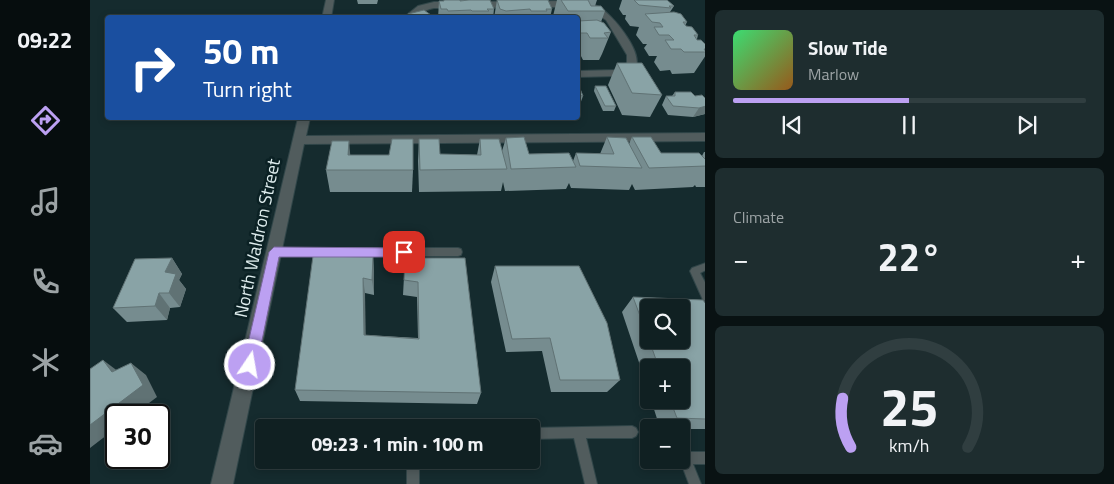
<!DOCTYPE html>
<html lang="en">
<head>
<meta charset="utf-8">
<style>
	body { margin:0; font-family:"Titillium Web",sans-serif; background:#1e2d2f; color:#f1f3f6; height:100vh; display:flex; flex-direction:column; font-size:19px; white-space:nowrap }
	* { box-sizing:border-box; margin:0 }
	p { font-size:16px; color:#9ca3a5 }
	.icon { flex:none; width:28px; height:28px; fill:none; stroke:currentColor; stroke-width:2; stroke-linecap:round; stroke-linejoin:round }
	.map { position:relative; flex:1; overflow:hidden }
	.sheet { display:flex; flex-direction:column; gap:10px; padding:10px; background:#091213; width:409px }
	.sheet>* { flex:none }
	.guide { position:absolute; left:15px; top:15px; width:475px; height:105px; border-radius:5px; box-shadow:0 2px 8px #0003,0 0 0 1px #303e40; background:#1a4fa0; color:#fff; overflow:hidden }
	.buttons { position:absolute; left:550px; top:299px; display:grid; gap:10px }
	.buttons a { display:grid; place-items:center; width:50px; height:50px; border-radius:5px; background:#102022; box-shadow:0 2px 8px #0003,0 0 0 1px #303e40; font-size:25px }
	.speed { position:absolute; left:15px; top:404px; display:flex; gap:10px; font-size:25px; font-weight:700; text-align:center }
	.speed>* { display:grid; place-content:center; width:65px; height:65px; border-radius:50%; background:#102022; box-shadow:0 2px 8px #0003,0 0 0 1px #303e40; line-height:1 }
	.speed .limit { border:2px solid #111; border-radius:8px; background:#fff; color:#111 }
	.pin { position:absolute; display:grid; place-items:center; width:42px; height:42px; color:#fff; margin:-21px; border-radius:10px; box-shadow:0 2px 8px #0006 }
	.me { position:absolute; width:55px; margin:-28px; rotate:12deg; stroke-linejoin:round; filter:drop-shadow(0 0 4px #0008) }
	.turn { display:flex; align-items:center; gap:18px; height:105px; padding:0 15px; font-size:22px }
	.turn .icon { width:65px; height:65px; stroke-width:2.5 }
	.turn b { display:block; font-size:35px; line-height:42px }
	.big { font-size:38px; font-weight:700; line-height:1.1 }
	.sheet .widget { flex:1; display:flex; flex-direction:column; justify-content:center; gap:8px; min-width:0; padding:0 18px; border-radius:8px; background:#1e2d2f }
	.sheet .dial { align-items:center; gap:0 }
	.dial svg { height:130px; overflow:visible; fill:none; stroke:#303e40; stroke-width:7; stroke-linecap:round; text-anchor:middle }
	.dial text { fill:#f1f3f6; stroke:none }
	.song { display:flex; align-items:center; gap:15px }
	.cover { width:60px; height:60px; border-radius:8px; background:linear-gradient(135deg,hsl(140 70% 55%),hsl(30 70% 35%)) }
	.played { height:5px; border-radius:2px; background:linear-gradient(90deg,#bca0f2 50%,#303e40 50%) }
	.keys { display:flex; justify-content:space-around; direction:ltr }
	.heat { display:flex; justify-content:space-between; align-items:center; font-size:28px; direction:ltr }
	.trip { position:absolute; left:165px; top:419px; width:285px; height:50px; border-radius:5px; background:#102022; box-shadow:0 2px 8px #0003,0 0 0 1px #303e40; font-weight:700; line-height:50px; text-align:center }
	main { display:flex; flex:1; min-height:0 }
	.dock { display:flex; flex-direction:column; width:90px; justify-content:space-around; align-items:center; background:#060d0e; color:#9ca3a5 }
	.dock .icon { width:35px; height:35px }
	.dock .current { color:#bca0f2 }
	.dock b { font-size:22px; color:#f1f3f6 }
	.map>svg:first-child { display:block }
</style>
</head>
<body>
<main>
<nav class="dock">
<b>09:22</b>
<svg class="icon current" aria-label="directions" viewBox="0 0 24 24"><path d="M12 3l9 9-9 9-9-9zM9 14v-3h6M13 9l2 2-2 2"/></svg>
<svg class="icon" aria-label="music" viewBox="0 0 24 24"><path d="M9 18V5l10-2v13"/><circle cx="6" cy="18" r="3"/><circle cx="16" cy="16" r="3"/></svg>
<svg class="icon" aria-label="phone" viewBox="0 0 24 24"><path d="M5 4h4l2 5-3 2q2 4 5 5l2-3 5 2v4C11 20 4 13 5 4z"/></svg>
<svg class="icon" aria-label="climate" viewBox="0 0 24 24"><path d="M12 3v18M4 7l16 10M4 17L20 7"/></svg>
<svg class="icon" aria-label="car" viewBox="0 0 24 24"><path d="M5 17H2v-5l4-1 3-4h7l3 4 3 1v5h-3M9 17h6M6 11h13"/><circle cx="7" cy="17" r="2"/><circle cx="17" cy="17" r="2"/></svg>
</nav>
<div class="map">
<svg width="616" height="484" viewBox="0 0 616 484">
	<rect width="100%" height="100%" fill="#152b2e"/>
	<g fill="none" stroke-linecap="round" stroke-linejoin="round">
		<g stroke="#314649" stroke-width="2">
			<g id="lane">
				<polygon points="185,248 368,248 371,249 372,252 371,255 368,256 185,256 182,255 181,252 182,249"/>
				<polygon points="616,263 616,270 610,273 616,284 616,301 613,300 600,271 602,268"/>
				<polygon points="542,426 546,428 548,432 546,436 542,438 496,438 507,484 495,484 484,438 441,439 440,428"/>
				<polygon points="595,452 616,452 616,464 603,464 611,484 599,484 590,460 591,460 591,454"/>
				<rect x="317" y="460" width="12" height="24"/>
			</g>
		</g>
		<g stroke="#314649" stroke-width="2">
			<g id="street">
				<polygon points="236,0 244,0 241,18 232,18"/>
				<path d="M 476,1 C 486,3 499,2 507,6 C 522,13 552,51 546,66 L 527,76 L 488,77 L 488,71 L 525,70 L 537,63 L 537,55 L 516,20 L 501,10 L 476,7 L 344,8 C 332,10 325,18 313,18 L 328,6 L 344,2 Z"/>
				<polygon points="208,118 220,118 216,136 616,133 616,141 214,144 143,484 121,484"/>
			</g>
		</g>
		<use href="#lane" fill="#515c5d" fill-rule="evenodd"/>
		<use href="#street" fill="#515c5d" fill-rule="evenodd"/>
	</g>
	<g fill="#768c8f">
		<polygon points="267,0 288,0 287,4 268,4"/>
		<polygon points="378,0 394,0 404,9 403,18 348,18 349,1"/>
		<polygon points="407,0 462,9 460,18 404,18"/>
		<polygon points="467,0 507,0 505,6 515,11 511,22 521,32 512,54 509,60 493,60 490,54 488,55 488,18 464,18 463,16"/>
		<polygon points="532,0 577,0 584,6 580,12 597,22 595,26 608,35 607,39 607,40 616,45 616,55 604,73 582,74 580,70 570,71 564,62 567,56 559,56 554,48 557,44 553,44 546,35 549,27 540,26 535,19 536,15 533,15 529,9"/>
		<polygon points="527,63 572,95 560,117 532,115 518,85"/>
		<polygon points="488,84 493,96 488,110"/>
		<polygon points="505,86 526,106 524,111 513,111 504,91"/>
		<polygon points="585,92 605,96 616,99 616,113 615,114 603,117 578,115 572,105 576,96 582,96"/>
		<polygon points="517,137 539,144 542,137 571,153 612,156 614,152 616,152 616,187 606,187 605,185 603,187 545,190 542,184 539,190 481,188 479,183 476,189 415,191 413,182 411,191 329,192 328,161 329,139 350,154 387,155 390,139 412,151 416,138 439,154 483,161 486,153 510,154"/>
		<polygon points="261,155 323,170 322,192 240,192 236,170"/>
		<polygon points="283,257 284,273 284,295 275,293 275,335 328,338 327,297 313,295 315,258 391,393 387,404 210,401 205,390"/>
		<polygon points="82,258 92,274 89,280 96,289 90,307 80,308 77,320 37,322 23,308"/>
		<polygon points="405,266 530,380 517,392 461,392 452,351 416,352 401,282"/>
		<polygon points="543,297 616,304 616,429 591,429 591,428 570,428 561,400 591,400 591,368 559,368 559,392 532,312"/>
	</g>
	<g fill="#607274">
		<polygon points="616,106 616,113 615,114 603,117 609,108"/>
		<polygon points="259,141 261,163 258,155"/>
		<polygon points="283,257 284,273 284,295 282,280"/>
		<polygon points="82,258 92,274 89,280 96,289 90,307 79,293 75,272"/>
		<polygon points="273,278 275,293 276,348 274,335"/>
		<polygon points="69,293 80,308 77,320 65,306"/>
		<polygon points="13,360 29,372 22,372"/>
		<polygon points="41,363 56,375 67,397 43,415 26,415 26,428 0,448 0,425"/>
	</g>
	<g fill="#89a3a6" stroke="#607274">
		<polygon points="354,0 370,0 370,1 379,0 400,0 404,9 397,9 399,11 382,11 381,10 358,11 357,9 351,9 349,1 354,1"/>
		<polygon points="407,0 458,0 462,9 456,9 457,11 441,11 440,9 416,11 410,9"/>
		<polygon points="471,0 498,0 501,6 511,6 515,11 478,11"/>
		<polygon points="544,0 577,0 584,6 579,6 581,8 549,5"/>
		<polygon points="334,10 345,18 322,18 318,14"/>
		<polygon points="584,12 591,14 597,22 593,22 596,26 602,27 608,35 604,35 607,40 611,40 616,45 616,49 614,49 616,52 594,52 591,49 581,49 575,40 584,40 579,35 569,35 564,27 573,27 570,23 562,22 555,14"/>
		<polygon points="507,20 514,23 521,32 514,33 518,38 500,38 497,33 488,33 490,38 488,38 488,21"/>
		<polygon points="527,63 552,63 572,95 542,93"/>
		<polygon points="488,84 493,96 488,95"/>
		<polygon points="505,86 516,86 526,106 515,106"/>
		<polygon points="585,92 601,92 605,96 612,95 616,99 616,106 609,108 583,106 576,96 585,96"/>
		<polygon points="434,137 439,154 479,153 486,167 421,169 416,138"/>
		<polygon points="517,137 536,138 552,168 490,166 486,153 524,154"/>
		<polygon points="542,137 561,137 571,153 609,153 616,160 616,166 559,168"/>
		<polygon points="302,139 323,139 323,170 236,170 242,141 259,141 258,155 299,155"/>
		<polygon points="329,139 349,139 350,154 391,155 390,139 409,139 417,169 330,170"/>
		<polygon points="223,256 283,257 282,280 273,278 274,335 329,339 328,282 314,280 315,258 375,258 391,393 205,390"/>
		<polygon points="82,258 75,272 86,274 79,293 69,293 65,306 23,308 45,259"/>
		<polygon points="405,266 489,266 517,323 530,380 470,380 460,338 422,339"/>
		<polygon points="543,297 613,300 616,304 616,419 587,418 580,400 591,400 591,368 569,368 559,340 591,340 591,308 559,308 559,340"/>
		<polygon points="13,360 22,372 41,363 53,385 0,425 0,369"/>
	</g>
	<polygon fill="#bca0f2" stroke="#7a689d" points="184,247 314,248 319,252 314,257 189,257 167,365 165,369 160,371 155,369 153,365 179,252"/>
	<g text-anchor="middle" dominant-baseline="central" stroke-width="5" stroke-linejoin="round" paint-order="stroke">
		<g font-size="18" fill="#dfedee" stroke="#0b2124">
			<text transform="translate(167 238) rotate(-78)">North Waldron Street</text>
		</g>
	</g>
</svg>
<div class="buttons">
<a><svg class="icon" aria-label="search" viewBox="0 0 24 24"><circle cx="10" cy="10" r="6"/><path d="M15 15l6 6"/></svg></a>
<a>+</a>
<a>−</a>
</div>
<div class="speed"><div class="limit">30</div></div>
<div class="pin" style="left:314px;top:252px;background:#d93025"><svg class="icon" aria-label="arrive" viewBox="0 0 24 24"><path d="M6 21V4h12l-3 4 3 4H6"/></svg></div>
<svg class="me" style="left:160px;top:365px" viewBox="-20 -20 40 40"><circle r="17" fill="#bca0f2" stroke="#fff" stroke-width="3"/><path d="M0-11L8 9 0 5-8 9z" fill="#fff"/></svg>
<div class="trip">09:23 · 1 min · 100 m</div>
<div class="guide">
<div class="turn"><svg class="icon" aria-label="right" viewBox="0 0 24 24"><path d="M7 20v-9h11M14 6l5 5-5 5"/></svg><div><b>50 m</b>Turn right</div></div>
</div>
</div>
<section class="sheet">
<div class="widget">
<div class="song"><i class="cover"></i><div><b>Slow Tide</b><p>Marlow</p></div></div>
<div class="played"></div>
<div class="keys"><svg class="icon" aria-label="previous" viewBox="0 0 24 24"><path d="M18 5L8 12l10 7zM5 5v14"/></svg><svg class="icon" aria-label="pause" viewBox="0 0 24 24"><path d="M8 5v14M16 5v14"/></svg><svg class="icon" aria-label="next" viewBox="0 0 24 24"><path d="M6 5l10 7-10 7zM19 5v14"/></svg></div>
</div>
<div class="widget"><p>Climate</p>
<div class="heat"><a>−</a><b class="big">22°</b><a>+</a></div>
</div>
<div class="widget dial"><svg viewBox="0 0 100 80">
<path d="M14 69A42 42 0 1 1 86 69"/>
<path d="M14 69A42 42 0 0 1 9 39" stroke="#bca0f2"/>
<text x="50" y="56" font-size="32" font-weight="700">25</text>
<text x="50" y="72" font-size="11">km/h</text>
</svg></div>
</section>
</main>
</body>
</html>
